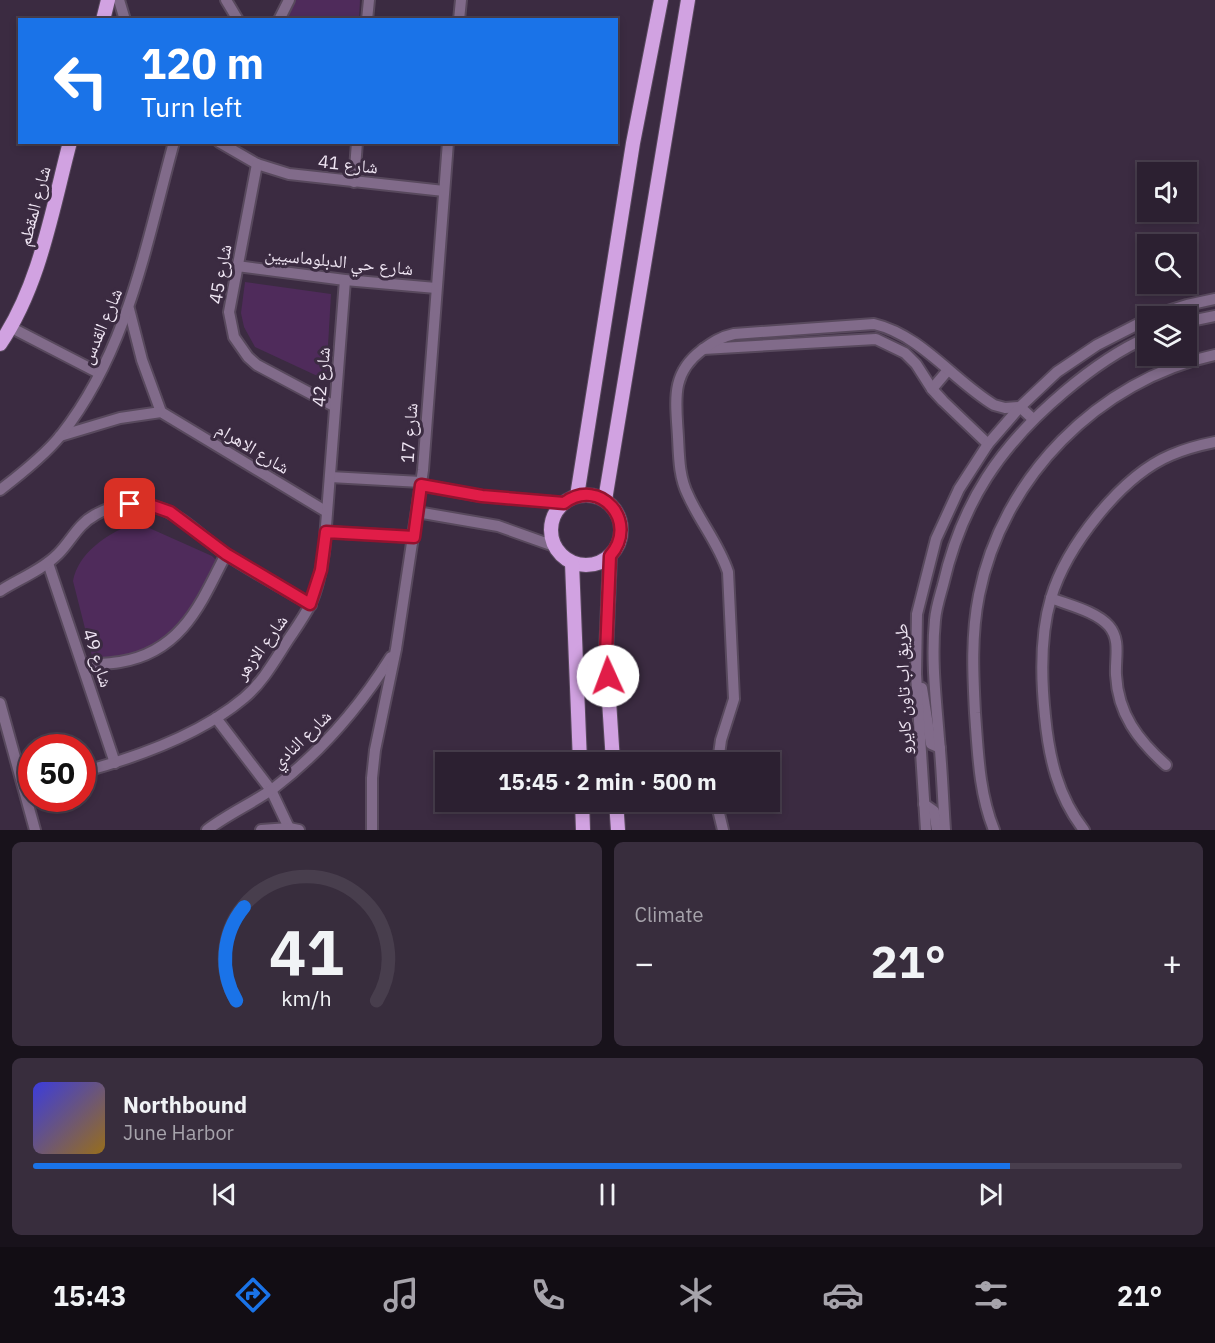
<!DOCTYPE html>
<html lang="en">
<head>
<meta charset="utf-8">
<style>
	body { margin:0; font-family:"IBM Plex Sans","Noto Naskh Arabic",sans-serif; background:#382d3d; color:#f1f3f6; height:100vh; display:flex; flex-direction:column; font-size:22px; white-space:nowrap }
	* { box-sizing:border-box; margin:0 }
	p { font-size:20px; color:#a6a3ab }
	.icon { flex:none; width:33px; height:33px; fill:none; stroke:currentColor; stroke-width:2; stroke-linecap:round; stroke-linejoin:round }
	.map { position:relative; height:830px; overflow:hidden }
	.sheet { display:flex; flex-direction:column; gap:12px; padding:12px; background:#18121b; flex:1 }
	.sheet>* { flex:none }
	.hud { position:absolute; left:18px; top:18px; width:600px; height:126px; border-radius:0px; box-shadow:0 3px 9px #0003,0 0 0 2px #483e4d; background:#1a73e8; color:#fff; overflow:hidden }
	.buttons { position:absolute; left:1137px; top:162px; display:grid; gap:12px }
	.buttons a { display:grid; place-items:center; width:60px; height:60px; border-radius:0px; background:#2c2031; box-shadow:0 3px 9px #0003,0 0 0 2px #483e4d; font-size:30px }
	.speed { position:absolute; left:18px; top:734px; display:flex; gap:12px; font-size:30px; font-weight:700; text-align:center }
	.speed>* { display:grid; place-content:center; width:78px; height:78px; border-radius:50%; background:#2c2031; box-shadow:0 3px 9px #0003,0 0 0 2px #483e4d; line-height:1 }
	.speed .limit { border:9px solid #d22; background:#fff; color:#111 }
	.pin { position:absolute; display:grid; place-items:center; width:51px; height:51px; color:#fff; margin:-26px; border-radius:12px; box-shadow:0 3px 9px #0006 }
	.me { position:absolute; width:66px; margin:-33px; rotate:358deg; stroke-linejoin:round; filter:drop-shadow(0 0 4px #0008) }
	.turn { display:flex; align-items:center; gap:21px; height:126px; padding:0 24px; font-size:27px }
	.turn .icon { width:78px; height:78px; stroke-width:2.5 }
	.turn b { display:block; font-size:42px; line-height:51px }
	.big { font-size:45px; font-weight:700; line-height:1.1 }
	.sheet .widget { flex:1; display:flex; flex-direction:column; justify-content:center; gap:9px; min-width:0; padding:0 21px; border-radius:9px; background:#382d3d }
	.sheet .dial { align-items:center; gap:0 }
	.dial svg { height:156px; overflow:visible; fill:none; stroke:#483e4d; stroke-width:7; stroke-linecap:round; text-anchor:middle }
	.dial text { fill:#f1f3f6; stroke:none }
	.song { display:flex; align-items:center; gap:18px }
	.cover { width:72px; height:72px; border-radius:9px; background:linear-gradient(135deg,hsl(240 70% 55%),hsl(40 70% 35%)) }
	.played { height:6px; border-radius:3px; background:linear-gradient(90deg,#1a73e8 85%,#483e4d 85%) }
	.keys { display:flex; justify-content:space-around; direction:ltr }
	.heat { display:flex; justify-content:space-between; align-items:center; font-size:33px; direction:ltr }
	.sheet .tiles { flex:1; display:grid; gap:12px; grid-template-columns:1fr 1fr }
	.widget:last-child { grid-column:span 2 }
	.trip { position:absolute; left:435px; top:752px; width:345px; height:60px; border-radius:0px; background:#2c2031; box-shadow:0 3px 9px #0003,0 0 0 2px #483e4d; font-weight:700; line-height:60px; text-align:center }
	.menu { display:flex; height:96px; justify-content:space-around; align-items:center; background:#120d14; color:#a6a3ab }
	.menu .icon { width:42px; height:42px }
	.menu .active { color:#1a73e8 }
	.menu b { font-size:27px; color:#f1f3f6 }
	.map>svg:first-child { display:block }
</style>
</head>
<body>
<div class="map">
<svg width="1215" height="830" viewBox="0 0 1215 830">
	<rect width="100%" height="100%" fill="#3b2b41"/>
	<g fill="#4f2b5b">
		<polygon points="295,0 360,0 359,19 283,20"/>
		<polygon points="245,282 331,294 326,380 255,347 244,327 241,313"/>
		<path d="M 130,525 L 147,527 L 212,556 L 219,563 C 216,574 214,587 209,598 C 187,648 141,653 94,664 L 73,581 C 78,554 105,535 130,525 Z"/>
	</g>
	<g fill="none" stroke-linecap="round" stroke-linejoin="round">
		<g stroke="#58495d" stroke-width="14">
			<g id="minor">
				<polyline points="119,0 125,20"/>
				<polyline points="226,0 238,20"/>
				<polyline points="279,20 289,0"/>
				<polyline points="367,20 369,0"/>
				<polyline points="459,20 461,0"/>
				<polyline points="219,142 257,164 289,174 444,191"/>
				<polyline points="257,164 229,312 234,337 248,357 257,365 334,406"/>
				<polyline points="354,182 357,142"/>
				<polyline points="237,266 345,280 436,288"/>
				<polyline points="129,309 142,360 161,412"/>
				<polyline points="1152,316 1187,305 1215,299"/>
				<polyline points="1186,322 1215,316"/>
				<polyline points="10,327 99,373"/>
				<polyline points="703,349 876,339 905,353 916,364 932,389 943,401 988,444"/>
				<polyline points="932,389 948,370"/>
				<polyline points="60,436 120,418 161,412 327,512"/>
				<polyline points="330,477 421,482"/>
				<polyline points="421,485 481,496 564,503"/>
				<path d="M 0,490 C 21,474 45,455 61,435 C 128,350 146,244 174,142"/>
				<polyline points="417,512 498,526 554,546"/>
				<polyline points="326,532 414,537"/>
				<polyline points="48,563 115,763"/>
				<path d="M 0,591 C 19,579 42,570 58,554 C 71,541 78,524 95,515 C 114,504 136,501 156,507 C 181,514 203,538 224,553 C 252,572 282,587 311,605"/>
				<path d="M 1051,598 C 1068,605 1096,611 1109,626 C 1121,640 1115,658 1116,675 C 1118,714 1138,740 1166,765"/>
				<path d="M 83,665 C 95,664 108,664 120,662 C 182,652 201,603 226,554"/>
				<polyline points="922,688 931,744 940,748"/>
				<polyline points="0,703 35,830"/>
				<polyline points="216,718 271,790 289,828"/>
				<path d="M 718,762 L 721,740 L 734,699 L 728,572 C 719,544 700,522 688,495 C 679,477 679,457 678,437 C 676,401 670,374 702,350 C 713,342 720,337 734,334 L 874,324 C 921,335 953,380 994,405 L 1005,408 L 1020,407 L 1033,419"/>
				<path d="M 82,772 C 138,757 200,735 244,698 C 263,682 275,660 288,640 C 296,628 304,617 310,605 C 318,589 321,569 324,552 L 345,280"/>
				<polyline points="716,801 723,830"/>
				<polyline points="924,804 934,811 937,830"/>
				<path d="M 207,830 C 228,814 253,803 274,788 C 322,751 359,708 391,657"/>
				<polyline points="261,830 289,828 299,830"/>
				<polyline points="372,830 372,778 375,750 396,649 423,470 448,142"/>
				<polyline points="926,830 916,674 917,614 936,539 959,489 988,444 1020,407 1057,372 1097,345 1148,319"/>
				<path d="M 945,830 C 943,800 942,769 939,739 C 936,699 931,660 935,620 C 936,608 940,596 943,585 C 962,502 1000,446 1064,392 C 1090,370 1116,351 1148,337"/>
				<path d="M 994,830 C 979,793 978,753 975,713 C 973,674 971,635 979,595 C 1002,478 1098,380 1215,355"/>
				<path d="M 1084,830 C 1058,797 1049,758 1045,716 C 1041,678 1040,635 1051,598 C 1066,547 1121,476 1171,455 C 1185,449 1200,445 1215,442"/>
			</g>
		</g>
		<g stroke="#58495d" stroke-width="16">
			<g id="major">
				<polyline points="103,20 108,0"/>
				<path d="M 0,344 C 40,285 52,210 70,142"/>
				<circle cx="586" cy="530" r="35"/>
				<polyline points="577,496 633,143 661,0"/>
				<polyline points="605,500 688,0"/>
				<polyline points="610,556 606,654 613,762"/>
				<polyline points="572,563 580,762"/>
				<polyline points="582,801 583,830"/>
				<polyline points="616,801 618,830"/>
			</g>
		</g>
		<use href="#minor" stroke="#816b8a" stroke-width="10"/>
		<use href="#major" stroke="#d1a2e1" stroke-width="14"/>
	</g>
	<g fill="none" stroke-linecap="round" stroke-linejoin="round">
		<g stroke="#92132f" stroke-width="15">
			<path id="route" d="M 130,504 L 150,505 L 170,512 L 226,554 L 310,604 L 321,570 L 326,532 L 414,537 L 421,485 L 482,496 L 564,503 C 600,476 640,522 610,556 L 606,654 L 608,676"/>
		</g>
		<use href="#route" stroke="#e11d48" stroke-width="10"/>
	</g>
	<g text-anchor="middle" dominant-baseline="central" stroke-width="6" stroke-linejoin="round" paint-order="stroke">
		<g font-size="18" fill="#efe5f3" stroke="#3b2b41">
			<text transform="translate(348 164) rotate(6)">شارع 41</text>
			<text transform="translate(34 206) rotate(-75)">شارع المقطم</text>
			<text transform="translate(339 261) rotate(6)">شارع حي الدبلوماسيين</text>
			<text transform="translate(220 274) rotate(-80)">شارع 45</text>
			<text transform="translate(101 326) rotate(-67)">شارع القدس</text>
			<text transform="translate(321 377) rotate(-85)">شارع 42</text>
			<text transform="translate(409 433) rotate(-86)">شارع 17</text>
			<text transform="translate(253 448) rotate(31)">شارع الاهرام</text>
			<text transform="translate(261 647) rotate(-54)">شارع الازهر</text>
			<text transform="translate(98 658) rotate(72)">شارع 49</text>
			<text transform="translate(903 689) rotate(-92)">طريق اب تاون كايرو</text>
			<text transform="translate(301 739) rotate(-44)">شارع النادي</text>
		</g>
	</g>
</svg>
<div class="buttons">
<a><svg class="icon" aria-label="sound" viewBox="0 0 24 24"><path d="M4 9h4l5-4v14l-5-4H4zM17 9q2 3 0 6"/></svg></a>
<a><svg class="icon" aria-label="search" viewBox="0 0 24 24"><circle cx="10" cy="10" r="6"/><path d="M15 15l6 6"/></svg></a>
<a><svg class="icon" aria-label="layers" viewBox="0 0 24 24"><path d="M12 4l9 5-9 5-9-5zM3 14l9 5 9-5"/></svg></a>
</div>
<div class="speed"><div class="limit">50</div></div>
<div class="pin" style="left:130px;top:504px;background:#d93025"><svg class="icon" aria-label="arrive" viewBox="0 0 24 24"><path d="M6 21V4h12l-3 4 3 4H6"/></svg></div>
<svg class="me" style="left:608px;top:676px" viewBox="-20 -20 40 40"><circle r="19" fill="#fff"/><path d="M0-13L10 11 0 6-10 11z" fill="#e11d48"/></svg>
<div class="trip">15:45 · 2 min · 500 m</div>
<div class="hud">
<div class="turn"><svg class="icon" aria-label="left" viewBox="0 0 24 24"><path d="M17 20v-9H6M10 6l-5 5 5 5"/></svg><div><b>120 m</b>Turn left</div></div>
</div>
</div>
<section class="sheet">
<div class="tiles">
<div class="widget dial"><svg viewBox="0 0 100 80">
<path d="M14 69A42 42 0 1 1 86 69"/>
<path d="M14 69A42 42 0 0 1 18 21" stroke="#1a73e8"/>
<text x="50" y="56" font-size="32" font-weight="700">41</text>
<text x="50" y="72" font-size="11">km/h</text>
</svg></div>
<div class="widget"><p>Climate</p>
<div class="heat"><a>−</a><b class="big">21°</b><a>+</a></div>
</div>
<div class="widget">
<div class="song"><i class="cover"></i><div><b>Northbound</b><p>June Harbor</p></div></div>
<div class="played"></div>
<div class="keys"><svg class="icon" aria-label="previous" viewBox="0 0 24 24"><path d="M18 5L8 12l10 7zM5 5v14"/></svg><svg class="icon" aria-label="pause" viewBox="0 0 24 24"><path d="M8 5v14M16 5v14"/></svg><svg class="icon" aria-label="next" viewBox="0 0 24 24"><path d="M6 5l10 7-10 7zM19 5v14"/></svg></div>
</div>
</div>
</section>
<nav class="menu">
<b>15:43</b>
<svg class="icon active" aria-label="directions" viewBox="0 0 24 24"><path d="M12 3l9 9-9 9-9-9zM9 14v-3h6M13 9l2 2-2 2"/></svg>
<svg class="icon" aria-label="music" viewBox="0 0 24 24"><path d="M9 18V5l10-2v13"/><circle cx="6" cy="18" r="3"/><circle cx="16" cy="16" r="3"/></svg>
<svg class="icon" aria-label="phone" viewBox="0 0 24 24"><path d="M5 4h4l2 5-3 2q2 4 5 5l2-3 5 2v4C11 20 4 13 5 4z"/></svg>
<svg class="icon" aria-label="climate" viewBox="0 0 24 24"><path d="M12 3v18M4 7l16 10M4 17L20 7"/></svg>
<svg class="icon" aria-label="car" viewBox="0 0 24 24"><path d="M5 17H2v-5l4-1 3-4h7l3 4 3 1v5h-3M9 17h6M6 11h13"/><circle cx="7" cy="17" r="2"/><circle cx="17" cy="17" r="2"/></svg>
<svg class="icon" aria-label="filters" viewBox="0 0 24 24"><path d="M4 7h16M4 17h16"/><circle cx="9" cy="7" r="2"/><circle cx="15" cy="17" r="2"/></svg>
<b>21°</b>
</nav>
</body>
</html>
